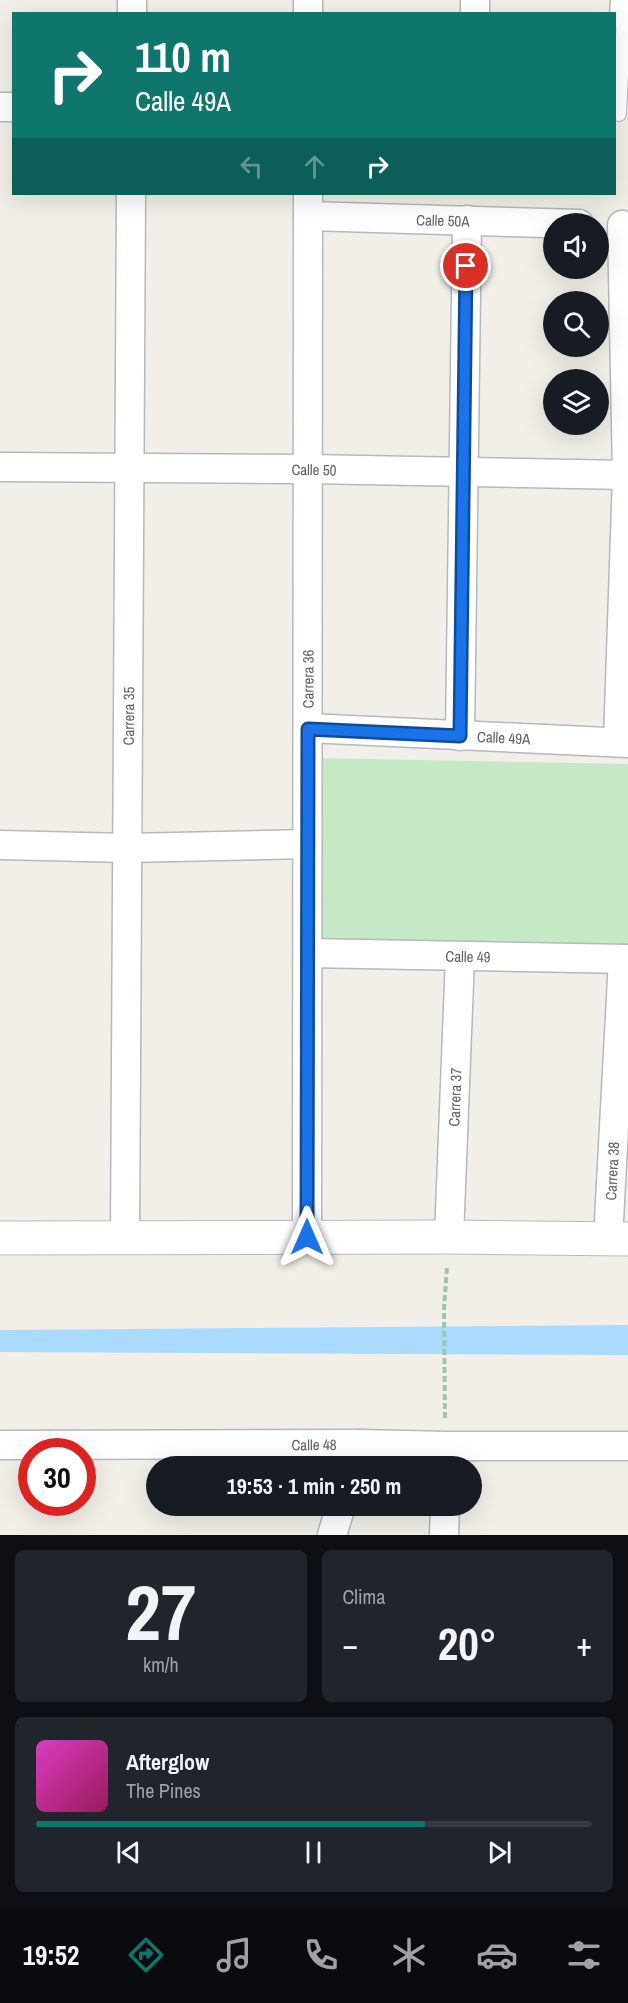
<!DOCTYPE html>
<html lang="es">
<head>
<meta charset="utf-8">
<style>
	body { margin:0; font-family:"Archivo Narrow",sans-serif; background:#20242c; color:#f1f3f6; height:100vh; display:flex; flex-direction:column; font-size:22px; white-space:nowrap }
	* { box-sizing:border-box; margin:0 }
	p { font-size:20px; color:#9ea1a6 }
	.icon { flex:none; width:33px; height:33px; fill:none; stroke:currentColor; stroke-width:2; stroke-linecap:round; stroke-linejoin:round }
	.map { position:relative; height:1535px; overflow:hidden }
	.side { display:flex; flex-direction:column; gap:15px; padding:15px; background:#0d0f14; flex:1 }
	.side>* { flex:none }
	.banner { position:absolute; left:12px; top:12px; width:604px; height:183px; border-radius:0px; box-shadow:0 6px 24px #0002; background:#0f766e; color:#fff; overflow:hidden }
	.controls { position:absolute; left:543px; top:213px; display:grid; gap:12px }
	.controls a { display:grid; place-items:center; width:66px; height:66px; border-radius:50%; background:#171b24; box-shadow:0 6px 24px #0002; font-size:30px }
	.speed { position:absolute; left:18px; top:1438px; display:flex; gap:12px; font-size:30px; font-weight:700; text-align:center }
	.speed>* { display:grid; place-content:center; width:78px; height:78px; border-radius:50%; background:#171b24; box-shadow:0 6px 24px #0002; line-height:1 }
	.speed .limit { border:9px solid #d22; background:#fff; color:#111 }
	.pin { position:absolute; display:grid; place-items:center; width:51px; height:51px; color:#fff; margin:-26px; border:3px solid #fff; border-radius:50%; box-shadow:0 2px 6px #0007 }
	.me { position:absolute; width:66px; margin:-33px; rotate:0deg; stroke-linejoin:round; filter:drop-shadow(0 0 4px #0008) }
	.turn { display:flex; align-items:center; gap:21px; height:126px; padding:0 24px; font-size:27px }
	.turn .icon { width:78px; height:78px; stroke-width:2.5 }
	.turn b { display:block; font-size:42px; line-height:51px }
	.lanes { display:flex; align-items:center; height:57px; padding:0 24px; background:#0003; justify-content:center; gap:30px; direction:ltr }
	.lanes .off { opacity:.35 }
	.big { font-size:45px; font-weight:700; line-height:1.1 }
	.side .tile { flex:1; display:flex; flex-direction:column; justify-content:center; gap:9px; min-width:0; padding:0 21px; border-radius:9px; background:#20242c }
	.side .dial { align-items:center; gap:0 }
	.dial b { font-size:78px; line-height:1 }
	.song { display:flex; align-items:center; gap:18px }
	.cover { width:72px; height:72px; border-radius:9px; background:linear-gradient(135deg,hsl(310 70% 55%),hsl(330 70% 35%)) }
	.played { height:6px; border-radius:3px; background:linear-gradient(90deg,#0f766e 70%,#363941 70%) }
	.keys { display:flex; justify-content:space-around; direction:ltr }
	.heat { display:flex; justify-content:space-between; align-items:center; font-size:33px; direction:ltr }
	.side .tiles { flex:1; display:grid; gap:15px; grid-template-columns:1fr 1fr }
	.tile:last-child { grid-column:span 2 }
	.trip { position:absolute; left:146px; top:1456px; width:336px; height:60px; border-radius:30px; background:#171b24; box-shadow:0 6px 24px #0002; font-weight:700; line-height:60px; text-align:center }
	.tabs { display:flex; height:96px; justify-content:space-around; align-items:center; background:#090b0e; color:#9ea1a6 }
	.tabs .icon { width:42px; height:42px }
	.tabs .active { color:#0f766e }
	.tabs b { font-size:27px; color:#f1f3f6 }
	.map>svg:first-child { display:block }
</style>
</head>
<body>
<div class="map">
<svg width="628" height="1535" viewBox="0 0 628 1535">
	<rect width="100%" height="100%" fill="#f1efe8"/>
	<polygon fill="#c5e8c5" points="314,758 628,764 628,944 320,942"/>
	<polygon fill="#aadaff" points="628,1325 628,1355 0,1352 0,1330"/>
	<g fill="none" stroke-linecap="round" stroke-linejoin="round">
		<g stroke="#b5b8bc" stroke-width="16">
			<polyline id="lane" points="619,114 624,16"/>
		</g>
		<g stroke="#b5b8bc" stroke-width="31">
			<g id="street">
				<polyline points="132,14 132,0"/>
				<polyline points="308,14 308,0"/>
				<polyline points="475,14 475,0"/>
				<polyline points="624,16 625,0"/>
				<polyline points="0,107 14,107"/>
				<path id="s1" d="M 308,216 L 579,224"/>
				<path id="s2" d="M 0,467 L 308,469 L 628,475"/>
				<path id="s3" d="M 308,728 L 628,743"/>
				<polyline points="460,736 467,220"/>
				<polyline points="618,742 627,475 622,225"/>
				<polyline points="0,845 127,848 307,844"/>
				<path id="s4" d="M 308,953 L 628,959"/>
				<path id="s5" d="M 307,1237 L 308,194"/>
				<path id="s6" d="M 449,1237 L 460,957"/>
				<path id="s7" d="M 125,1238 L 131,194"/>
				<path id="s8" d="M 608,1239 L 623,959"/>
				<path id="s9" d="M 0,1445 L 359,1444 L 447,1446 L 628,1446"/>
				<polyline points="352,1467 359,1444"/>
				<polyline points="332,1535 341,1506"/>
				<polyline points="444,1535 445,1506"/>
			</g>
		</g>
		<g stroke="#b6babf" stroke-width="35">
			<polyline id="secondary" points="0,1238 449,1237 628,1239"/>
		</g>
		<polyline stroke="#9cc7a9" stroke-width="4" stroke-dasharray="6 3" stroke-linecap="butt" points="445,1418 444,1309 447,1267"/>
		<use href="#lane" stroke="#fff" stroke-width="14"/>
		<use href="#street" stroke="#fff" stroke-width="28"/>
		<use href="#secondary" stroke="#fff" stroke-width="33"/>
	</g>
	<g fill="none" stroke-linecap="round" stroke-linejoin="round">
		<g stroke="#114b97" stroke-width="15">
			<polyline id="route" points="307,1237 308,729 460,736 466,266"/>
		</g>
		<use href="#route" stroke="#1a73e8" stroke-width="10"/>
	</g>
	<g text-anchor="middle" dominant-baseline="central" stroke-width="4.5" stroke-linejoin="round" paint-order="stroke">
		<g font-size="15" fill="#5f6368" stroke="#fff">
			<text stroke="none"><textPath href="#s1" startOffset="135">Calle 50A</textPath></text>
			<text stroke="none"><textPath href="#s2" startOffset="314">Calle 50</textPath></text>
			<text stroke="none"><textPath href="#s5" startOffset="558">Carrera 36</textPath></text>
			<text stroke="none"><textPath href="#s7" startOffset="522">Carrera 35</textPath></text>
			<text stroke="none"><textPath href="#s3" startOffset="196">Calle 49A</textPath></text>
			<text stroke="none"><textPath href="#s4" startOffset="160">Calle 49</textPath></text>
			<text stroke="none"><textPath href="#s6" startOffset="140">Carrera 37</textPath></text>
			<text stroke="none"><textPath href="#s8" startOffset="68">Carrera 38</textPath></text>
			<text stroke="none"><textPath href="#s9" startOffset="314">Calle 48</textPath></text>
		</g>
	</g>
</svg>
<div class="controls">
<a><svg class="icon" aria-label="sound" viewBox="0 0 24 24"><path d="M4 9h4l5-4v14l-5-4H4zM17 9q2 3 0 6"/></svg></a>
<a><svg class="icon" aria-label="search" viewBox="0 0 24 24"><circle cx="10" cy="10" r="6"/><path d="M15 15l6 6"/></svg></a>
<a><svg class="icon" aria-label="layers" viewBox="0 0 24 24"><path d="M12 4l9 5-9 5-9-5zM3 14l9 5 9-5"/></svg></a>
</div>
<div class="speed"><div class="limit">30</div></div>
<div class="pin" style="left:466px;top:266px;background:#d93025"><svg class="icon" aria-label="arrive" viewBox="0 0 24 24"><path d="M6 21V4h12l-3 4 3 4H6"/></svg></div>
<svg class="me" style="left:307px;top:1237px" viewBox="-20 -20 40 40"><path d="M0-17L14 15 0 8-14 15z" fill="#1a73e8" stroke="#fff" stroke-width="4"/></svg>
<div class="trip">19:53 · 1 min · 250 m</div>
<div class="banner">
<div class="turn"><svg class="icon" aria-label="right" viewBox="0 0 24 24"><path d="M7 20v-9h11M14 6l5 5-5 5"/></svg><div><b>110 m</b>Calle 49A</div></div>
<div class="lanes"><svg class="icon off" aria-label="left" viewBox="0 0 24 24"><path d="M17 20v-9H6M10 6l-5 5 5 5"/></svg><svg class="icon off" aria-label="ahead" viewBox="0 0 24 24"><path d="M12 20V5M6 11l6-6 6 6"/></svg><svg class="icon" aria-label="right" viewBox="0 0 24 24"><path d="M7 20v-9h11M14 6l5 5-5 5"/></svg></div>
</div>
</div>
<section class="side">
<div class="tiles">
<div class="tile dial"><b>27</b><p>km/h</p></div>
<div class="tile"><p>Clima</p>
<div class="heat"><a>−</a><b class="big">20°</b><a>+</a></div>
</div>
<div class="tile">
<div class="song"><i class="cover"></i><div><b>Afterglow</b><p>The Pines</p></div></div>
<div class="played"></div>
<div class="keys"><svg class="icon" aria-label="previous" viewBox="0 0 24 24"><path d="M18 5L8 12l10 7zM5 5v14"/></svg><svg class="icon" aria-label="pause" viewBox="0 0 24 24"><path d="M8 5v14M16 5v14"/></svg><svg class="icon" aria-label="next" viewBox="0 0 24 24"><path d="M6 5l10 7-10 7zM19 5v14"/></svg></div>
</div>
</div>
</section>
<nav class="tabs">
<b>19:52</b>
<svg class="icon active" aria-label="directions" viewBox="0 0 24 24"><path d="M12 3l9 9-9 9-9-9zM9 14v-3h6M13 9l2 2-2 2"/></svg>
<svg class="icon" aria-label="music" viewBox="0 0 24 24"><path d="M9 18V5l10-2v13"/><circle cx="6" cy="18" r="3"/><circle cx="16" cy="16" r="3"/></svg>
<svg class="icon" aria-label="phone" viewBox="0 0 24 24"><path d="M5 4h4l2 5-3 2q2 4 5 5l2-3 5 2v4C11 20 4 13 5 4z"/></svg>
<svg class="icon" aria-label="climate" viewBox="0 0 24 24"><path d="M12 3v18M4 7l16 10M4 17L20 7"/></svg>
<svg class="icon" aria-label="car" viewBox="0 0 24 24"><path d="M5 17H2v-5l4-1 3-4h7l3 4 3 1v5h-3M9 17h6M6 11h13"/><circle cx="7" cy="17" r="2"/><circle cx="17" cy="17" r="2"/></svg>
<svg class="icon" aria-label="filters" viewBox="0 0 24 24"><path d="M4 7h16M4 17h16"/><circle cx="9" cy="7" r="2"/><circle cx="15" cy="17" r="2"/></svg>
</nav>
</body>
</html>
